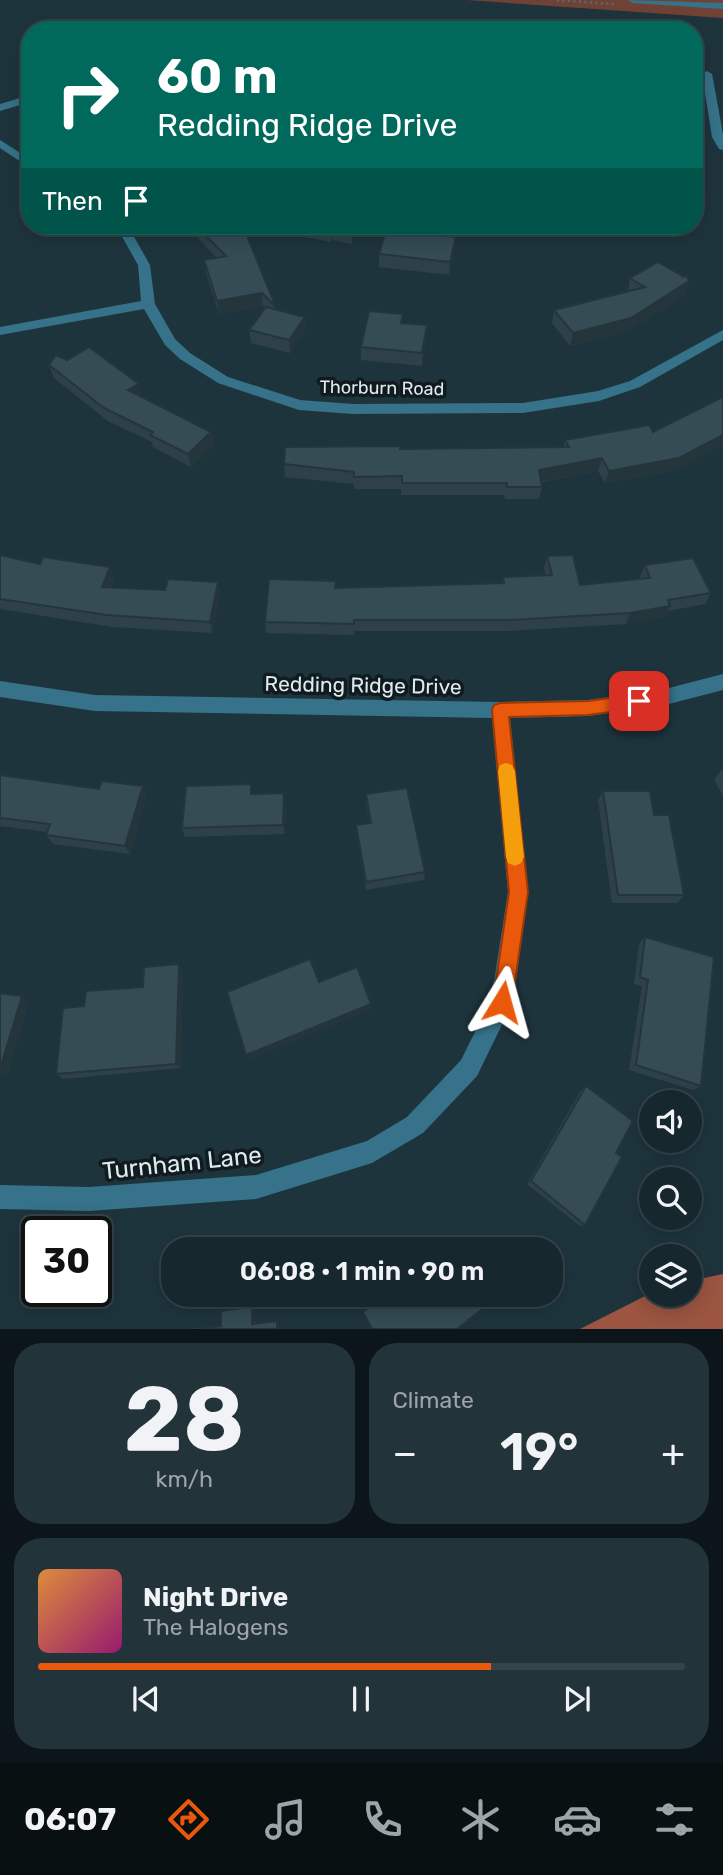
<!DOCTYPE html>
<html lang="en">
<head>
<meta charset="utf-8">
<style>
	body { margin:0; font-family:Rubik,sans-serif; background:#23333a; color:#f1f3f6; height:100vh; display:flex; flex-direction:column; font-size:26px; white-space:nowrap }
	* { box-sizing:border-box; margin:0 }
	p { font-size:23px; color:#9ea5aa }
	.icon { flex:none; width:38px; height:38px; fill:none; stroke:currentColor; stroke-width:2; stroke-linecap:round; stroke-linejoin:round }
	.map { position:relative; height:1329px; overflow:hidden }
	.details { display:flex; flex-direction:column; gap:14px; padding:14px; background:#0c1519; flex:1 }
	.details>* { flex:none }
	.guide { position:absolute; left:21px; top:21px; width:682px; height:214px; border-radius:28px; box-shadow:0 4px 18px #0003,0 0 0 2px #35444a; background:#00695c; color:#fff; overflow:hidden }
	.tools { position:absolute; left:639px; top:1090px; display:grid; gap:14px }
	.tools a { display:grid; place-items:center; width:63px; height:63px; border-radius:50%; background:#16272e; box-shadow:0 4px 18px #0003,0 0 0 2px #35444a; font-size:35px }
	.speed { position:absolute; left:21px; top:1216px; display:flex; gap:14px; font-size:35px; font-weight:700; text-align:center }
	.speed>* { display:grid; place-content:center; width:91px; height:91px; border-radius:50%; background:#16272e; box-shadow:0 4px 18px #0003,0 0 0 2px #35444a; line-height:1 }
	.speed .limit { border:4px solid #111; border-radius:10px; background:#fff; color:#111 }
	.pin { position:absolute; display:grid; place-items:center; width:60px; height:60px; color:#fff; margin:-30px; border-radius:14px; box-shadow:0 4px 10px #0006 }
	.me { position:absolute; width:77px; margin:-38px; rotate:8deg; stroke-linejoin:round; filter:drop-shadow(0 0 5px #0008) }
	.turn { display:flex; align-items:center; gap:24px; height:147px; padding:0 21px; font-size:32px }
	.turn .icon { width:91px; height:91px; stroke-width:2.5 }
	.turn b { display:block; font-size:49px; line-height:60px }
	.then { display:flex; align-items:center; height:66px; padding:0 21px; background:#0003; gap:14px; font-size:26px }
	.big { font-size:52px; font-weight:600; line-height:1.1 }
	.details .widget { flex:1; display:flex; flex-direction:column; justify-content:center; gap:10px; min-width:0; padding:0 24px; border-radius:28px; background:#23333a }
	.details .dial { align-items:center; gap:0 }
	.dial b { font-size:91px; line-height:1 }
	.song { display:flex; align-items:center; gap:21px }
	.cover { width:84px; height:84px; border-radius:10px; background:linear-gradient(135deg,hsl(30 70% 55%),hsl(320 70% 35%)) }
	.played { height:7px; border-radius:4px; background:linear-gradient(90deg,#ea580c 70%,#35444a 70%) }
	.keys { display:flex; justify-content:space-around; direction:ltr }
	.heat { display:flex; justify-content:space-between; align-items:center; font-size:38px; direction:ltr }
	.details .tiles { flex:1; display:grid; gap:14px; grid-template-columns:1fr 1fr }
	.widget:last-child { grid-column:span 2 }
	.trip { position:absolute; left:161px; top:1237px; width:402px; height:70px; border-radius:28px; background:#16272e; box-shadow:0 4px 18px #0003,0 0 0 2px #35444a; font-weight:600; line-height:70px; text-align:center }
	.menu { display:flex; height:112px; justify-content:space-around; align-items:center; background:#091012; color:#9ea5aa }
	.menu .icon { width:49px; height:49px }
	.menu .selected { color:#ea580c }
	.menu b { font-size:32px; color:#f1f3f6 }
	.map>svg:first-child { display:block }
</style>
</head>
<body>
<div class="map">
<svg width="723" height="1329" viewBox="0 0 723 1329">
	<rect width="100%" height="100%" fill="#1e343d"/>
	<polygon fill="#704235" points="467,0 723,0 723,18"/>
	<polygon fill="#9b5540" points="723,1274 723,1329 580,1329 651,1293 690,1295 690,1281"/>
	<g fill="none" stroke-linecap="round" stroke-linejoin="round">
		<polyline stroke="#586b73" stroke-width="2.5" stroke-dasharray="2 3.5" stroke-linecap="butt" points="557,0 614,4"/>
		<polygon fill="#367289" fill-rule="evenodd" points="628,0 723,3 723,9 633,3"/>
		<g fill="#367289" fill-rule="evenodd">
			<polygon points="707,71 712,74 723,134 723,150 719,149 712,137 702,74"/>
			<polygon points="30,95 30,102 0,111 0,104"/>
			<polygon points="0,140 30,159 30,168 0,148"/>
			<polygon points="116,226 128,226 150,265 155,304 175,339 190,353 228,377 300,400 353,404 523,403 598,391 630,381 723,330 723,340 640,387 599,401 523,413 353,414 299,410 218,383 180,359 165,345 144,309 0,335 0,327 141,301 138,265"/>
			<polygon points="723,674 723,690 665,705 588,716 510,718 528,892 513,1002 477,1076 423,1133 372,1163 256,1199 89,1211 0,1209 0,1185 89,1187 256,1175 367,1141 407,1117 461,1060 491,1000 508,892 492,718 95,711 0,697 0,681 95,695 500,702 588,700 665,689"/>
		</g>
	</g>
	<g fill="#2e4149">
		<polygon points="188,226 243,226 276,309 305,317 306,330 290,353 251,343 249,330 265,308 263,306 219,314 206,273 204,260 217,258 189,229"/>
		<polygon points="284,226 362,226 352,244 332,240 331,242 284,233"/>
		<polygon points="456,237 454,250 449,275 379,267 379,254"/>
		<polygon points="630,278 689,281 685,295 627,331 570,346 552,323 554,310 628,292"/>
		<polygon points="403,323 427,325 426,338 422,366 361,360 361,347"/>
		<polygon points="49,365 142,397 141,397 211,432 214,445 191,467 153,447 152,442 108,421 54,378"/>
		<polygon points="565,440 674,471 605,483 598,471 541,482 542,487 539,499 505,499 504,495 401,495 401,489 354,489 354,484 285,477 284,464 400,449 564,447"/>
		<polygon points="0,555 40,564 110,567 114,579 111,587 165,590 218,582 220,594 212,633 112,627 0,609"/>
		<polygon points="547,556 580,585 640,579 640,577 645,565 711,593 705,604 668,611 665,617 626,624 508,631 354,631 354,635 266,633 265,622 336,581 336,588 501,583 503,577 546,575 544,568"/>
		<polygon points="721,770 723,770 723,796 714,780"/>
		<polygon points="0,775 99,789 143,786 147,795 130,854 53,844 46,835 47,832 0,826"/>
		<polygon points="603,791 654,815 684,895 677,903 612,903 598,800"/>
		<polygon points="253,793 286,802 285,834 185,837 182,828"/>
		<polygon points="366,794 425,872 424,880 366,890 357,834 356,825 370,823 366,804"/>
		<polygon points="645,937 701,1086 693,1090 629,1070 642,986 634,984 639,944"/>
		<polygon points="179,964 183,971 181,1068 63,1079 56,1074 84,1006 143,987"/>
		<polygon points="586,1086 585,1225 580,1226 527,1184 581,1090"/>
		<polygon points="255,1306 255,1322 279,1320 279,1329 189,1329 221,1325 221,1311"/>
	</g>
	<g fill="#25353c">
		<polygon points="707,200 702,213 695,214 695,202"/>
		<polygon points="332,226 332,240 331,242 330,229"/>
		<polygon points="355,226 362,226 352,244 352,230"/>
		<polygon points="456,237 454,250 449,275 450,262"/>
		<polygon points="689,281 685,295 627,331 570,346 573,333"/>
		<polygon points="262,293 263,306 219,314 217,301"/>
		<polygon points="305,317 306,330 290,353 289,340"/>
		<polygon points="427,325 426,338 422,366 422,353"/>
		<polygon points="139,384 142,397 131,403 128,390"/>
		<polygon points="211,432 214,445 191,467 188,454"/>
		<polygon points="723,435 723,445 674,471 605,483 609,471"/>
		<polygon points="602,458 598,471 537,482 539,470"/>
		<polygon points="110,567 114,579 106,598 102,587"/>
		<polygon points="218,582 220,594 212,633 210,622"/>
		<polygon points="670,606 665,617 626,624 630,613"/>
		<polygon points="143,786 147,795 130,854 125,846"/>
		<polygon points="284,793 286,802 285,834 283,825"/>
		<polygon points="179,964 183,971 181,1068 176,1064"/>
		<polygon points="22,996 29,1002 7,1078 0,1074 0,1069"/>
		<polygon points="371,1004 371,1010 249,1060 246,1055"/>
		<polygon points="255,1306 255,1322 252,1324 252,1307"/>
		<polygon points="279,1320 279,1329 277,1329 277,1321"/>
	</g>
	<g fill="#354c55" stroke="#25353c" stroke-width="2">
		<polygon points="695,186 707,200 695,202"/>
		<polygon points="196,226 243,226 276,307 262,293 217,301 204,260 226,256"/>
		<polygon points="314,226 355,226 352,230 332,226 330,229"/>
		<polygon points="386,230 456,237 450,262 379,254"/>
		<polygon points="658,262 684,277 687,276 689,281 631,318 573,333 554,310 645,287 630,278"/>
		<polygon points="266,307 305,317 289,340 249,330"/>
		<polygon points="369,311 403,314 401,323 427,325 422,353 361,347"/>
		<polygon points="89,347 139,384 128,390 211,432 188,454 150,435 153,432 104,408 49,365 56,355 67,360"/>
		<polygon points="723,397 723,435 679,458 609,471 602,458 539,470 542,487 507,487 507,483 402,483 402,476 354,477 354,472 284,464 285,447 400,446 400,449 569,447 565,440 649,425 653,432"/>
		<polygon points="0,555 40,564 43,557 110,567 102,587 165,590 168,579 218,582 210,622 107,615 0,599"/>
		<polygon points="573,555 580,585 650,578 645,565 693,558 711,593 668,600 670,606 630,613 511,620 354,620 354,624 265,622 269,579 336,581 335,588 504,583 503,577 552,575 547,556"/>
		<polygon points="0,775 99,789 102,781 143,786 125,846 46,835 50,824 0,818"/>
		<polygon points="251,784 251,794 284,793 283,825 182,828 186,786"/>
		<polygon points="407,788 425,872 366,882 356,825 371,823 366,794"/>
		<polygon points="603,791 650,791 654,815 669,815 684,895 618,895"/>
		<polygon points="645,937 714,957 701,1086 636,1065 648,980 640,977"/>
		<polygon points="310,959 319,982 357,967 371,1004 246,1055 227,992"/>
		<polygon points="179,964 176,1064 56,1074 63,1008 84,1006 86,991 143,987 144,967"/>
		<polygon points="0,993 22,996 0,1069"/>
		<polygon points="586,1086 633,1121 616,1153 622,1157 585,1225 531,1181"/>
		<polygon points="475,1237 482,1250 459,1250"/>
		<polygon points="385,1295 500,1295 457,1329 372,1329 363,1312"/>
		<polygon points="252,1307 252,1324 277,1321 277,1329 197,1329 221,1326 221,1311"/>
	</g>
	<polygon fill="#ea580c" stroke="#983908" stroke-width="2" points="639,694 645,696 647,701 645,706 639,708 588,715 509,717 528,892 512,1002 509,1009 502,1012 495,1009 493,1002 509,892 492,710 494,705 500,703 588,701"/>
	<polygon fill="#f59e0b" points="506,763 512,765 515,771 524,857 521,863 515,866 508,863 506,857 498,771 500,765"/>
	<g text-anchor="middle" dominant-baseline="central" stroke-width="7" stroke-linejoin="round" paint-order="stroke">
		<g font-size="18" fill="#ddeaf0" stroke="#111b1f">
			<text transform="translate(382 388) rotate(1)">Thorburn Road</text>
		</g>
		<g font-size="21" fill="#ddeaf0" stroke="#111b1f">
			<text transform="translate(363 685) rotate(1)">Redding Ridge Drive</text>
		</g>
		<g font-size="24" fill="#ddeaf0" stroke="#111b1f">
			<text transform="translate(182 1163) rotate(-6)">Turnham Lane</text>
		</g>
	</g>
</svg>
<div class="tools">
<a><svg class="icon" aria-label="sound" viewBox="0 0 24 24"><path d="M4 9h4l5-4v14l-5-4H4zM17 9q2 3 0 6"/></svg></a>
<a><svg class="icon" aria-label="search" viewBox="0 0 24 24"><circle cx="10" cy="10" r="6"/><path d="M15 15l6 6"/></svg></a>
<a><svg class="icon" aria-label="layers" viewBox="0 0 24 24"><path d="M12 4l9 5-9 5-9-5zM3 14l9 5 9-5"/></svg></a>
</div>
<div class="speed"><div class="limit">30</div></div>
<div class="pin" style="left:639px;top:701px;background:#d93025"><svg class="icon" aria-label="arrive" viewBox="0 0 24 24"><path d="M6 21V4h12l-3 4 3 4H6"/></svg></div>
<svg class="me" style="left:502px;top:1002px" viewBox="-20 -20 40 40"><path d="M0-17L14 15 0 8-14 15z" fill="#ea580c" stroke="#fff" stroke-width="4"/></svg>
<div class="trip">06:08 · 1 min · 90 m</div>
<div class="guide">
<div class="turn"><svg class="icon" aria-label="right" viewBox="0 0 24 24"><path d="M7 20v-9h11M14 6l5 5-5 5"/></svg><div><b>60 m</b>Redding Ridge Drive</div></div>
<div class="then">Then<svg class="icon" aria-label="arrive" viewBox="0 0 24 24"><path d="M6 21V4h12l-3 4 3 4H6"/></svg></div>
</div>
</div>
<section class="details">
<div class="tiles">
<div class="widget dial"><b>28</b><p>km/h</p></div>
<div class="widget"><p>Climate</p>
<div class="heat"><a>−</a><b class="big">19°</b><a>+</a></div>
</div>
<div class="widget">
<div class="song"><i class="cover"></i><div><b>Night Drive</b><p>The Halogens</p></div></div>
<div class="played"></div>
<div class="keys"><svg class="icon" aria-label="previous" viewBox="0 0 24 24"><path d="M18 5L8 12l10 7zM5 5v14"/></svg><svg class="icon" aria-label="pause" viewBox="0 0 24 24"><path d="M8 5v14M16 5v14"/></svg><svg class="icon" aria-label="next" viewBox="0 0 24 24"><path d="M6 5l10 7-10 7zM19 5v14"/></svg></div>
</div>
</div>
</section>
<nav class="menu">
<b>06:07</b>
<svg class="icon selected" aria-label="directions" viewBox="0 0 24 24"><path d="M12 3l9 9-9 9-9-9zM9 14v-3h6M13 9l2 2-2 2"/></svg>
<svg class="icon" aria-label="music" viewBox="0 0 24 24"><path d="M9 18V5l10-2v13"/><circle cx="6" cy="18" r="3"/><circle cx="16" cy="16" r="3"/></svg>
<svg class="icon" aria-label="phone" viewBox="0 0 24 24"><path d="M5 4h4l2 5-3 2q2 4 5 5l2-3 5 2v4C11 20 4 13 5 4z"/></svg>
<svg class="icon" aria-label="climate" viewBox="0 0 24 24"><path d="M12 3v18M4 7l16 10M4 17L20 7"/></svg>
<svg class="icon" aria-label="car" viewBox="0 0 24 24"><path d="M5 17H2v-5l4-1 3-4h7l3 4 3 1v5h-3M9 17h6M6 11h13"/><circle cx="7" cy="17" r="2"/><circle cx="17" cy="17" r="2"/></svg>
<svg class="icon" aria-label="filters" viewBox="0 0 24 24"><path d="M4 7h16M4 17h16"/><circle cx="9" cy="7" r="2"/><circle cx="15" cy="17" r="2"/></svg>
</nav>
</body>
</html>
